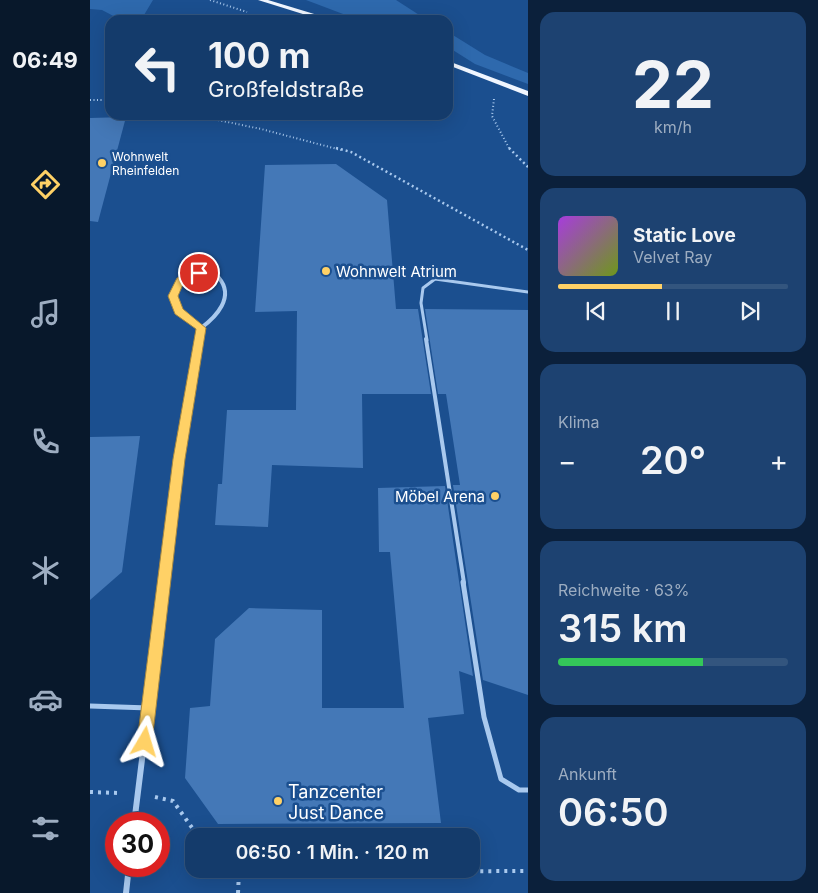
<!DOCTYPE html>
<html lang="de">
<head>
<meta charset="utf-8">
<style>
	body { margin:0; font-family:Inter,sans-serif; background:#1d4271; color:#f1f3f6; height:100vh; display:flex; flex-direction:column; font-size:19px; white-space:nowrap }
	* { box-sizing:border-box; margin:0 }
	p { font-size:16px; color:#9dadc1 }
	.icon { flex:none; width:28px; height:28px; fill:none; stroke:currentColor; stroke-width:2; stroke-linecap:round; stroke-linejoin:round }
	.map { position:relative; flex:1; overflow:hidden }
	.panel { display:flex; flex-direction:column; gap:12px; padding:12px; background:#0b203b; width:290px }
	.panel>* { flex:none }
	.guide { position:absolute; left:15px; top:15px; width:348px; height:105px; border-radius:15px; box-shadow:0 5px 20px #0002,0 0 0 1px #33557e; background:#143b6b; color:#f1f3f6; overflow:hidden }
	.speed { position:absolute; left:15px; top:812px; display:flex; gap:10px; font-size:25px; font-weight:700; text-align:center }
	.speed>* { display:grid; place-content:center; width:65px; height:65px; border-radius:50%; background:#143b6b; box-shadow:0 5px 20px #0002,0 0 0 1px #33557e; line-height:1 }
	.speed .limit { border:8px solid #d22; background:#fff; color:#111 }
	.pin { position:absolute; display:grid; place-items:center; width:42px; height:42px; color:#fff; margin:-21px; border:2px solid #fff; border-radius:50%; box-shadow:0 1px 5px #0007 }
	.me { position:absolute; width:55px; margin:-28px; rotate:7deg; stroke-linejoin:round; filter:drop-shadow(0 0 4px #0008) }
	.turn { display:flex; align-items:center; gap:18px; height:105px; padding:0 20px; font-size:22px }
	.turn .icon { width:65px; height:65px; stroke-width:2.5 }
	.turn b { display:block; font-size:35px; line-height:42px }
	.big { font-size:38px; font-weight:600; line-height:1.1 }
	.panel .card { flex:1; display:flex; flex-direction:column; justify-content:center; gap:8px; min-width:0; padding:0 18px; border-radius:15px; background:#1d4271 }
	.panel .dial { align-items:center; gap:0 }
	.dial b { font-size:65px; line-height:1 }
	.song { display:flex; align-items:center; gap:15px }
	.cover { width:60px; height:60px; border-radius:8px; background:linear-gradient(135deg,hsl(280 70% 55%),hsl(80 70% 35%)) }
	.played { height:5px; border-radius:2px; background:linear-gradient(90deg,#ffd166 45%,#33557e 45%) }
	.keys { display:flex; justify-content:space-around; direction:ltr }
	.heat { display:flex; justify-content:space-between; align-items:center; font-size:28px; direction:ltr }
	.charge { height:8px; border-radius:4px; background:linear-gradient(90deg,#34c759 63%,#33557e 0) }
	.trip { position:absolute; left:95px; top:828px; width:295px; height:50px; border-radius:15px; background:#143b6b; box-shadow:0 5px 20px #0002,0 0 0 1px #33557e; font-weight:600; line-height:50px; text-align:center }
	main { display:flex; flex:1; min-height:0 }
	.tab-bar { display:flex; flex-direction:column; width:90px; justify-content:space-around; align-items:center; background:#08182b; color:#9dadc1 }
	.tab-bar .icon { width:35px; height:35px }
	.tab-bar .active { color:#ffd166 }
	.tab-bar b { font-size:22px; color:#f1f3f6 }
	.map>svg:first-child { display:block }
</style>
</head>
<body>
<main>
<nav class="tab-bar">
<b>06:49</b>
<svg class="icon active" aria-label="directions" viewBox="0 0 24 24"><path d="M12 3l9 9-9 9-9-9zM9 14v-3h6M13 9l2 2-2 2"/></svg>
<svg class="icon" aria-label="music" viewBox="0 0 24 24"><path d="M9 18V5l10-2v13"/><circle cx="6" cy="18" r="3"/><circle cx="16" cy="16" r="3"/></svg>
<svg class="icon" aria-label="phone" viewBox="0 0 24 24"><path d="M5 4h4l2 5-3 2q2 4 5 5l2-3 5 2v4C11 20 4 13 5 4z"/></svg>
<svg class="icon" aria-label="climate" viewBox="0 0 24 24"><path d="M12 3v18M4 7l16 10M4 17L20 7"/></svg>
<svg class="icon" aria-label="car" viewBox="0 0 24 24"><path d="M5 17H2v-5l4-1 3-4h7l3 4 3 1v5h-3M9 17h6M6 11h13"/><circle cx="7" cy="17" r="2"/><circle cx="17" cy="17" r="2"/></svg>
<svg class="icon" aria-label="filters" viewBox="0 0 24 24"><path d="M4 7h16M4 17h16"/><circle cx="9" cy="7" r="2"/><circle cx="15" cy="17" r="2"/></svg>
</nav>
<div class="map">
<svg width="438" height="893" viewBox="0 0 438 893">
	<rect width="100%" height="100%" fill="#1b4f8f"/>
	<g fill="#2e69ad">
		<polygon points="0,0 63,0 51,20 31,20 12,10 0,9"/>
		<polygon points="216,0 306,0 337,20 269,20"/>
		<polygon points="358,32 395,55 438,73 438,84 385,64 358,47"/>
	</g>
	<g fill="#4478b7">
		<polygon points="36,117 8,222 0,221 0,118"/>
		<polygon points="246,164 297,200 306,309 328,309 341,394 272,394 273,468 182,465 178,527 125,525 128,484 132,484 137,410 206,410 207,311 165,312 175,165"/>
		<polygon points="335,309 438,310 438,695 393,680 363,485 370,485 356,394 348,394"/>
		<polygon points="50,436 32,572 0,600 0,437"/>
		<polygon points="355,486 383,676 369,671 374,714 338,718 351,823 128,824 95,778 100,708 120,706 125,639 159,608 232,610 232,708 314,708 300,552 289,552 288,488"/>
	</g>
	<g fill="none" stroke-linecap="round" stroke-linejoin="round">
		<g stroke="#a9c9ee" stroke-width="2" stroke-dasharray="1 2.5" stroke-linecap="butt">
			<polyline points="120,0 157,12"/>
			<polyline points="404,99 402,116 420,150"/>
			<polyline points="0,100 20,100"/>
			<polyline points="104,115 171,129 251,150"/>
		</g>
		<g stroke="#a9c9ee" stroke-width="2.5" stroke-dasharray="2 3" stroke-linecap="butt">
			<polyline points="246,148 261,152 438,250"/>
			<polyline points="419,148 438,167"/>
		</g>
		<g stroke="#a9c9ee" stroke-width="4" stroke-dasharray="3 5" stroke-linecap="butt">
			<polyline points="0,792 29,793"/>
			<polyline points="65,797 83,801 108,836"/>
			<polyline points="143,869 149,872 438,871"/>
			<polyline points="148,893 149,872"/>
		</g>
		<polyline stroke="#a9c9ee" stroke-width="3" points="337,340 331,303 333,288 345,279 438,292"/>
		<polyline stroke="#a9c9ee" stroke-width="4" points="336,339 374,583"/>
		<g stroke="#a9c9ee" stroke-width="5">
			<polyline points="373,582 394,717 411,779 429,790 438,790"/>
			<polyline points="0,706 59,708"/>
		</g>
		<g stroke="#a9c9ee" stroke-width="4">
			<path d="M 114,273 L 129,278 C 145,297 126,317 111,328 L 89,311 L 83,296 L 90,280 Z"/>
			<polyline points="109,340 111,328"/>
		</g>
		<polyline stroke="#a9c9ee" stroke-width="5" points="74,583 89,459 109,339"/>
		<g stroke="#a9c9ee" stroke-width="6">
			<polyline points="44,824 74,582"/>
			<polyline points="36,893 39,866"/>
		</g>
		<g fill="#f0f6ff" fill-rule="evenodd">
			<polygon points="168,0 178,0 244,20 232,20"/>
			<polygon points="358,61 438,91 438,96 358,65"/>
		</g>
	</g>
	<polygon fill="#ffd166" stroke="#a68842" points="109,270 113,271 113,275 94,282 88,296 93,309 116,328 95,459 62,742 60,747 55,750 50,747 47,742 83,459 106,329 85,314 78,296 87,278"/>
	<g fill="#ffd166" stroke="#1b4f8f" stroke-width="2">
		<circle cx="12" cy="163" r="5"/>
		<circle cx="236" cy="271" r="5"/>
		<circle cx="405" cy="496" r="5"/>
		<circle cx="188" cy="801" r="5"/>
	</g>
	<g text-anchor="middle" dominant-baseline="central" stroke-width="5" stroke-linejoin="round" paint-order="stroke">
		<g font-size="12" fill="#fff" stroke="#1b4f8f" text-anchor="start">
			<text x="22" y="156">Wohnwelt<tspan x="22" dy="14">Rheinfelden</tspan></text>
		</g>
		<g font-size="15" fill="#fff" stroke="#1b4f8f" text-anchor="start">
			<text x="246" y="271">Wohnwelt Atrium</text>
			<text x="395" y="496" text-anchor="end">Möbel Arena</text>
		</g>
		<g font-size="18" fill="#fff" stroke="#1b4f8f" text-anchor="start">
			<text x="198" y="791">Tanzcenter<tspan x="198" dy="21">Just Dance</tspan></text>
		</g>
	</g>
</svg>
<div class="speed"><div class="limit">30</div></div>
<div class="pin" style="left:109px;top:273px;background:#d93025"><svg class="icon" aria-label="arrive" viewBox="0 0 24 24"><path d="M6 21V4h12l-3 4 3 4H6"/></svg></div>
<svg class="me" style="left:55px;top:742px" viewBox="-20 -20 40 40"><path d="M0-17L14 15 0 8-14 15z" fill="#ffd166" stroke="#fff" stroke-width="4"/></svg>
<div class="trip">06:50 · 1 Min. · 120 m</div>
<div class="guide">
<div class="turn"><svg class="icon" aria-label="left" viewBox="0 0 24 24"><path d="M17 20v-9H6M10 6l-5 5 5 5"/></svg><div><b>100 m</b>Großfeldstraße</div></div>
</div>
</div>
<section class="panel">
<div class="card dial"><b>22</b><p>km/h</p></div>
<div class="card">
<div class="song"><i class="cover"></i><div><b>Static Love</b><p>Velvet Ray</p></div></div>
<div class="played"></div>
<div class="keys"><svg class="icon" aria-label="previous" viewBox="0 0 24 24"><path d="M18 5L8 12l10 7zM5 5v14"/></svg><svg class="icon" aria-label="pause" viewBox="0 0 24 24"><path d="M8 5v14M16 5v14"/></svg><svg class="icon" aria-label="next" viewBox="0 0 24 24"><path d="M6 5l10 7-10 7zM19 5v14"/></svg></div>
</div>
<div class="card"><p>Klima</p>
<div class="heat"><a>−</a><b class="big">20°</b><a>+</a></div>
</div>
<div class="card"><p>Reichweite · 63%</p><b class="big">315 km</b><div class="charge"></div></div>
<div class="card"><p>Ankunft</p><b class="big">06:50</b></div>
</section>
</main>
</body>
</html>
